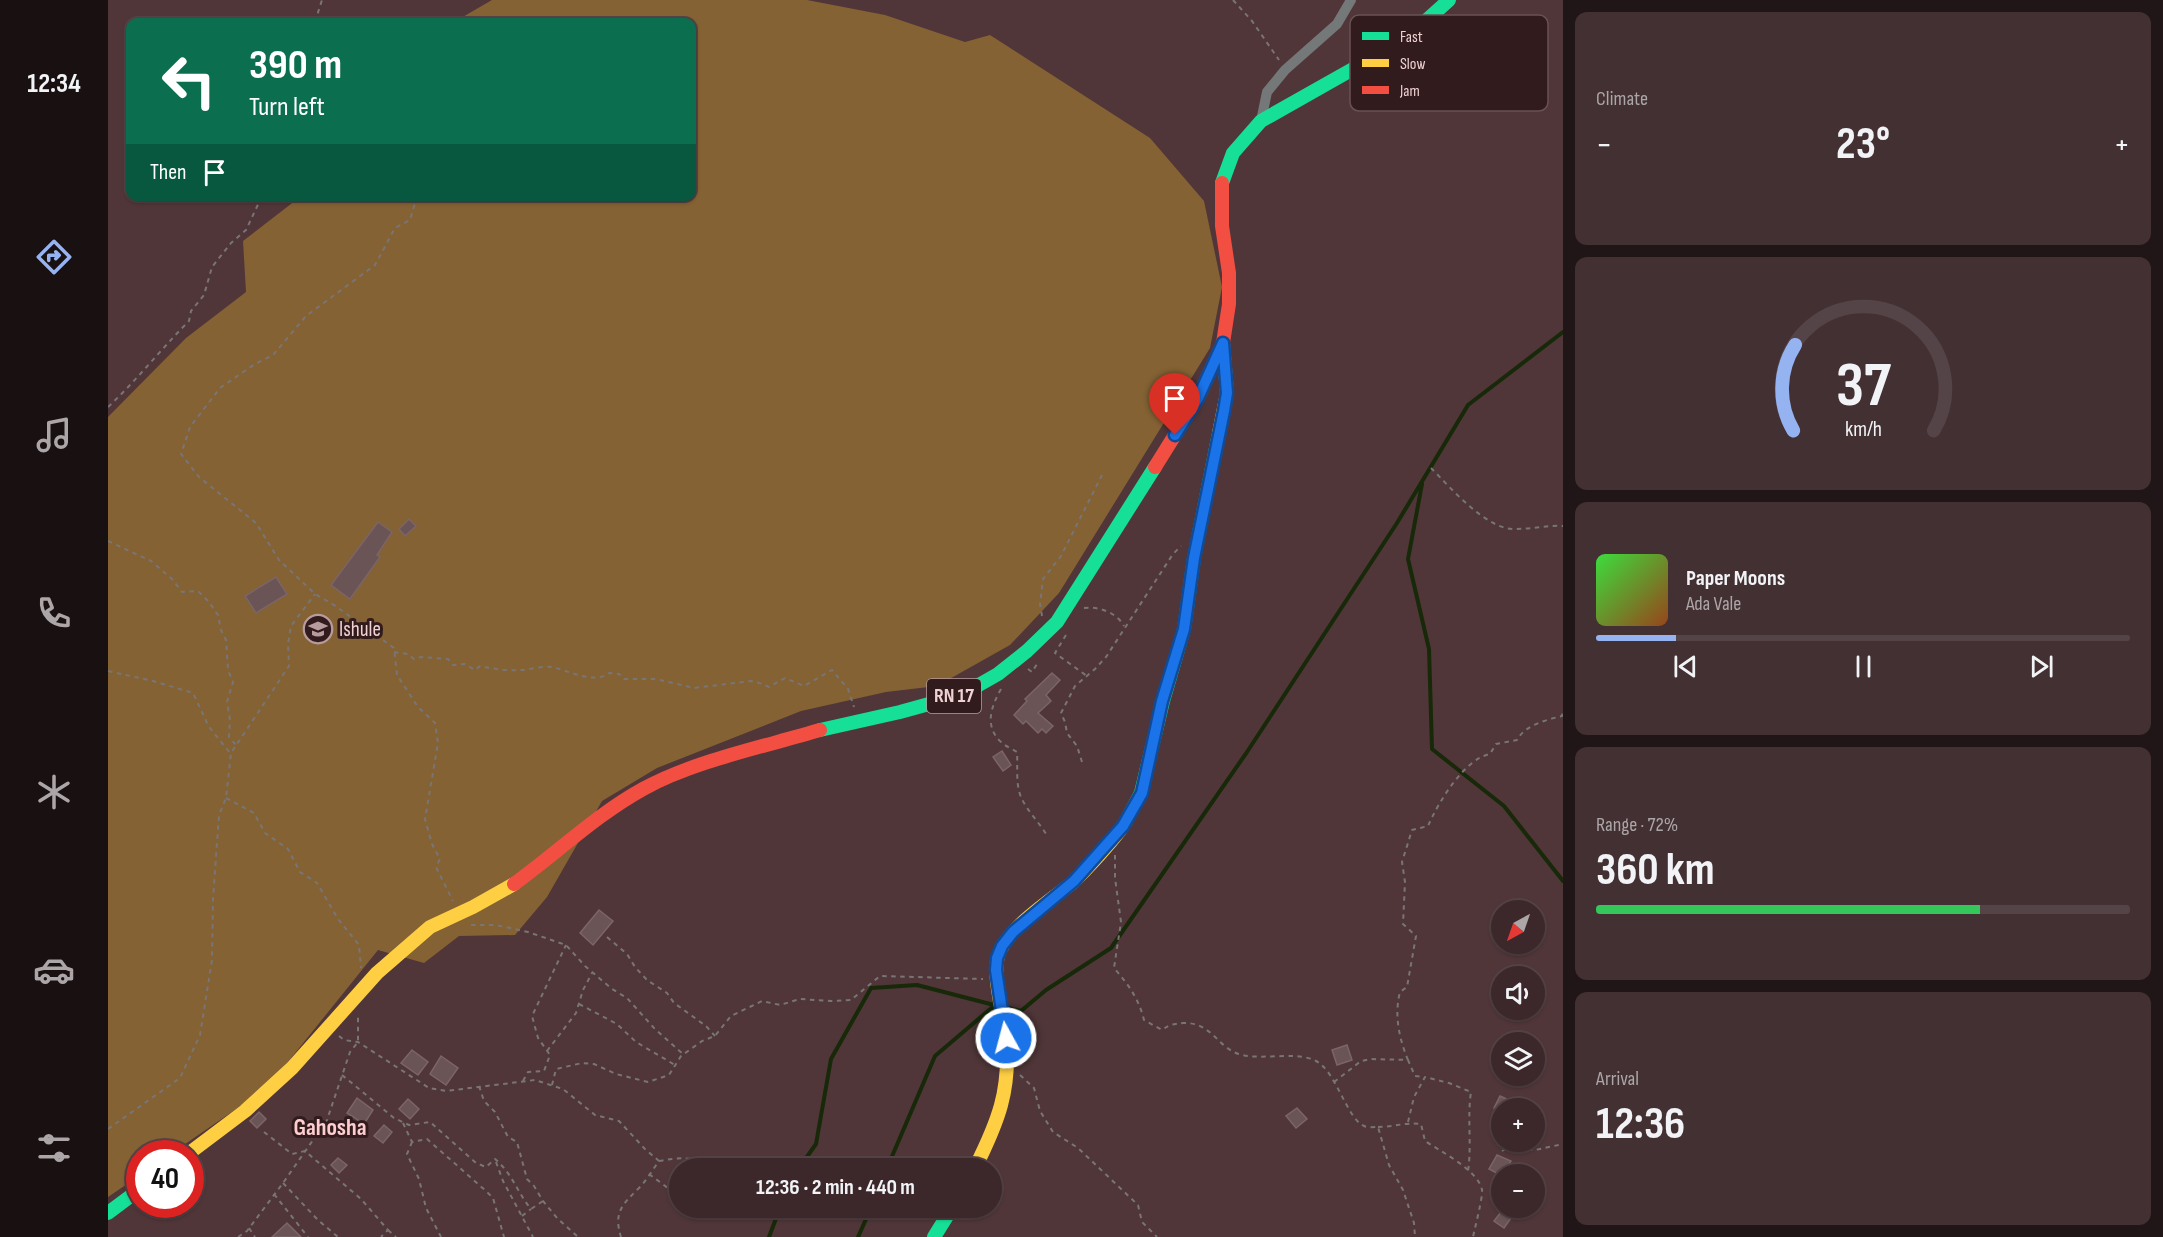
<!DOCTYPE html>
<html lang="en">
<head>
<meta charset="utf-8">
<style>
	body { margin:0; font-family:"Sofia Sans Condensed",sans-serif; background:#433032; color:#f1f3f6; height:100vh; display:flex; flex-direction:column; font-size:22px; white-space:nowrap }
	* { box-sizing:border-box; margin:0 }
	p { font-size:20px; color:#aca6a8 }
	.icon { flex:none; width:33px; height:33px; fill:none; stroke:currentColor; stroke-width:2; stroke-linecap:round; stroke-linejoin:round }
	.map { position:relative; flex:1; overflow:hidden }
	.sheet { display:flex; flex-direction:column; gap:12px; padding:12px; background:#211617; width:600px }
	.sheet>* { flex:none }
	.hud { position:absolute; left:18px; top:18px; width:570px; height:183px; border-radius:12px; box-shadow:0 2px 4px #0004,0 0 0 2px #554447; background:#0b6e4f; color:#fff; overflow:hidden }
	.needle { width:39px; rotate:220deg }
	.fabs { position:absolute; left:1383px; top:900px; display:grid; gap:12px }
	.fabs a { display:grid; place-items:center; width:54px; height:54px; border-radius:50%; background:#3c282a; box-shadow:0 2px 4px #0004,0 0 0 2px #554447; font-size:30px }
	.speed { position:absolute; left:18px; top:1140px; display:flex; gap:12px; font-size:30px; font-weight:700; text-align:center }
	.speed>* { display:grid; place-content:center; width:78px; height:78px; border-radius:50%; background:#3c282a; box-shadow:0 2px 4px #0004,0 0 0 2px #554447; line-height:1 }
	.speed .limit { border:9px solid #d22; background:#fff; color:#111 }
	.pin { position:absolute; display:grid; place-items:center; width:51px; height:51px; color:#fff; margin:-62px -26px; border-radius:50% 50% 50% 0; rotate:-45deg; box-shadow:0 0 6px #0007 }
	.pin .icon { rotate:45deg }
	.me { position:absolute; width:66px; margin:-33px; rotate:353deg; stroke-linejoin:round; filter:drop-shadow(0 0 4px #0008) }
	.turn { display:flex; align-items:center; gap:21px; height:126px; padding:0 24px; font-size:27px }
	.turn .icon { width:78px; height:78px; stroke-width:2.5 }
	.turn b { display:block; font-size:42px; line-height:51px }
	.then { display:flex; align-items:center; height:57px; padding:0 24px; background:#0003; gap:12px; font-size:22px }
	.big { font-size:45px; font-weight:700; line-height:1.1 }
	.sheet .widget { flex:1; display:flex; flex-direction:column; justify-content:center; gap:9px; min-width:0; padding:0 21px; border-radius:12px; background:#433032 }
	.sheet .dial { align-items:center; gap:0 }
	.dial svg { height:156px; overflow:visible; fill:none; stroke:#554447; stroke-width:7; stroke-linecap:round; text-anchor:middle }
	.dial text { fill:#f1f3f6; stroke:none }
	.song { display:flex; align-items:center; gap:18px }
	.cover { width:72px; height:72px; border-radius:9px; background:linear-gradient(135deg,hsl(120 70% 55%),hsl(20 70% 35%)) }
	.played { height:6px; border-radius:3px; background:linear-gradient(90deg,#95b2f1 15%,#554447 15%) }
	.keys { display:flex; justify-content:space-around; direction:ltr }
	.heat { display:flex; justify-content:space-between; align-items:center; font-size:33px; direction:ltr }
	.charge { height:9px; border-radius:4px; background:linear-gradient(90deg,#34c759 72%,#554447 0) }
	.trip { position:absolute; left:561px; top:1158px; width:333px; height:60px; border-radius:30px; background:#3c282a; box-shadow:0 2px 4px #0004,0 0 0 2px #554447; font-weight:700; line-height:60px; text-align:center }
	main { display:flex; flex:1; min-height:0 }
	.tabs { display:flex; flex-direction:column; width:108px; justify-content:space-around; align-items:center; background:#181011; color:#aca6a8 }
	.tabs .icon { width:42px; height:42px }
	.tabs .on { color:#95b2f1 }
	.tabs b { font-size:27px; color:#f1f3f6 }
	.map>svg:first-child { display:block }
</style>
</head>
<body>
<main>
<nav class="tabs">
<b>12:34</b>
<svg class="icon on" aria-label="directions" viewBox="0 0 24 24"><path d="M12 3l9 9-9 9-9-9zM9 14v-3h6M13 9l2 2-2 2"/></svg>
<svg class="icon" aria-label="music" viewBox="0 0 24 24"><path d="M9 18V5l10-2v13"/><circle cx="6" cy="18" r="3"/><circle cx="16" cy="16" r="3"/></svg>
<svg class="icon" aria-label="phone" viewBox="0 0 24 24"><path d="M5 4h4l2 5-3 2q2 4 5 5l2-3 5 2v4C11 20 4 13 5 4z"/></svg>
<svg class="icon" aria-label="climate" viewBox="0 0 24 24"><path d="M12 3v18M4 7l16 10M4 17L20 7"/></svg>
<svg class="icon" aria-label="car" viewBox="0 0 24 24"><path d="M5 17H2v-5l4-1 3-4h7l3 4 3 1v5h-3M9 17h6M6 11h13"/><circle cx="7" cy="17" r="2"/><circle cx="17" cy="17" r="2"/></svg>
<svg class="icon" aria-label="filters" viewBox="0 0 24 24"><path d="M4 7h16M4 17h16"/><circle cx="9" cy="7" r="2"/><circle cx="15" cy="17" r="2"/></svg>
</nav>
<div class="map">
<svg width="1455" height="1237" viewBox="0 0 1455 1237">
	<rect width="100%" height="100%" fill="#503638"/>
	<polygon fill="#846234" points="384,0 699,0 777,15 857,42 882,35 1042,138 1096,201 1114,287 1102,348 951,593 902,645 829,686 778,692 693,711 549,768 494,801 439,897 407,935 351,936 316,963 270,950 159,1088 64,1153 32,1154 31,1176 0,1197 0,417 78,338 138,292 135,241 192,197 584,196 584,22 346,22"/>
	<g fill="none" stroke-linecap="round" stroke-linejoin="round">
		<g stroke="#172908" stroke-width="4">
			<polyline points="1314,484 1300,559 1321,649 1324,749 1396,806 1455,881"/>
			<polyline points="897,1007 913,1011 938,990 1003,948 1139,752 1289,523 1360,405 1455,332"/>
			<polyline points="691,1168 708,1144 723,1059 763,988 809,985 886,1005"/>
			<polyline points="779,1168 827,1056 887,1005 889,1006"/>
			<polyline points="661,1237 672,1208"/>
			<polyline points="750,1237 763,1208"/>
		</g>
	</g>
	<g fill="#6a5456" stroke="#7b6567" stroke-width="1.5">
		<polygon points="301,519 308,526 297,536 291,529"/>
		<polygon points="270,522 284,532 269,555 272,557 242,599 223,585"/>
		<polygon points="168,577 179,594 148,613 137,596"/>
		<polygon points="944,673 952,680 938,695 943,701 930,713 945,726 938,733 934,729 930,733 918,721 915,724 906,715 919,701 917,699"/>
		<polygon points="894,751 903,765 895,771 885,757"/>
		<polygon points="491,910 505,921 485,945 472,933"/>
		<polygon points="1239,1045 1244,1060 1229,1065 1224,1050"/>
		<polygon points="304,1050 320,1062 310,1075 293,1063"/>
		<polygon points="333,1056 350,1068 338,1085 322,1074"/>
		<polygon points="1392,1096 1418,1108 1386,1108"/>
		<polygon points="249,1098 265,1110 256,1124 239,1113"/>
		<polygon points="300,1099 311,1109 302,1119 291,1109"/>
		<polygon points="1189,1108 1199,1119 1188,1128 1178,1116"/>
		<polygon points="151,1112 158,1119 149,1128 142,1121"/>
		<polygon points="276,1125 284,1132 275,1143 266,1136"/>
		<polygon points="1389,1155 1403,1161 1394,1176 1381,1169"/>
		<polygon points="230,1158 239,1165 231,1173 223,1165"/>
		<polygon points="1393,1212 1403,1218 1396,1228 1386,1221"/>
		<polygon points="179,1223 193,1237 164,1237"/>
	</g>
	<g fill="none" stroke-linecap="round" stroke-linejoin="round">
		<g stroke="#797575" stroke-width="2" stroke-dasharray="4.5 4.5" stroke-linecap="butt">
			<polyline points="1125,0 1144,21 1171,60"/>
			<polyline points="207,22 214,0"/>
			<polyline points="309,196 302,220 287,228 267,265 198,316 165,355 147,364 112,388 82,427 73,454 91,477 148,523 171,560 207,594 226,605 286,648 289,675 310,707 327,723 330,743 317,819 324,844 332,859 328,867 345,901"/>
			<path d="M 0,407 C 29,380 53,349 81,321 L 83,311 L 96,295 L 104,267 L 123,243 L 138,230 L 154,196"/>
			<path d="M 1323,468 C 1342,487 1379,531 1408,529 C 1424,529 1440,525 1455,526"/>
			<polyline points="0,541 43,561 64,579 74,592 90,591 101,602 110,615 113,630 118,640 120,670 125,682 119,702 122,720 121,737 128,745"/>
			<path d="M 976,608 C 991,606 1009,613 1016,626"/>
			<polyline points="934,616 932,604 935,579 953,556 994,475"/>
			<polyline points="958,635 947,653 979,676"/>
			<path d="M 286,652 L 300,654 L 306,659 L 313,657 L 340,659 L 345,665 L 357,664 L 367,670 L 372,666 C 386,669 400,671 414,670 C 423,669 434,666 443,667 C 460,670 486,685 501,673 L 511,674 L 516,679 L 548,679 L 586,688 L 643,681 L 655,684 L 661,687 L 677,678 L 696,686 L 724,670 L 740,689 L 746,707"/>
			<polyline points="920,669 924,672 931,661"/>
			<polyline points="0,671 45,681 85,693 101,727 122,753"/>
			<path d="M 893,689 C 883,707 876,726 893,742 C 897,746 904,749 909,752 C 910,766 907,786 914,799 C 920,812 931,822 938,834"/>
			<polyline points="974,762 969,746 959,733 957,722 953,713 967,686 987,669 998,657 1065,554 1073,546"/>
			<polyline points="118,798 146,813 157,833 180,849 192,872 209,883 230,919 251,945 253,968"/>
			<path d="M 1007,855 L 1007,878 L 1013,922 L 1006,968 C 1020,984 1031,999 1036,1020 L 1054,1030 C 1062,1024 1066,1024 1075,1023 C 1105,1022 1109,1049 1134,1055 C 1155,1060 1189,1051 1208,1061 C 1228,1071 1239,1119 1256,1126 C 1260,1128 1266,1127 1270,1127 L 1281,1165 L 1295,1190 L 1306,1223 L 1307,1237"/>
			<polyline points="363,925 388,925 420,932 458,945 477,966 504,989 519,998 546,1028 575,1054"/>
			<polyline points="499,937 519,954 527,967 539,980 559,993 566,1003 598,1026 607,1036"/>
			<polyline points="471,1004 509,1024 528,1042 567,1065"/>
			<path d="M 231,1036 L 236,1040 L 250,1042 L 321,1088 L 338,1091 L 427,1080 L 455,1089 L 487,1115 L 511,1121 L 537,1149 L 551,1161 C 545,1169 539,1180 531,1188 C 515,1204 505,1212 513,1237"/>
			<polyline points="439,1051 468,1013 475,990 484,973"/>
			<path d="M 1300,1060 C 1291,1038 1286,1015 1292,992 L 1299,987 L 1308,936 L 1295,924 L 1297,882 L 1294,862 L 1304,830 L 1320,826 C 1330,803 1356,759 1382,754 L 1388,744 L 1409,740 C 1417,725 1438,720 1454,716 L 1455,710"/>
			<path d="M 234,1075 L 286,1118 L 301,1125 L 322,1122 L 368,1163 L 378,1167 L 387,1159 C 404,1173 409,1192 423,1209 L 435,1201"/>
			<polyline points="912,1075 926,1088 932,1111 945,1132 970,1148 1030,1205 1034,1222 1049,1237"/>
			<polyline points="415,1081 420,1072 436,1071 442,1055 430,1038 424,1016 458,945"/>
			<polyline points="1226,1082 1253,1061 1263,1059 1300,1060 1307,1076 1316,1077"/>
			<polyline points="444,1085 448,1069 474,1063 486,1064 508,1074 540,1082 561,1075 573,1056 594,1041 607,1036 623,1016 654,1001 672,1005 692,999 723,1001 743,1000 772,976 875,979"/>
			<polyline points="371,1086 376,1101 387,1112 400,1137 409,1142 419,1179 426,1186 435,1201 449,1218 470,1237"/>
			<path d="M 1300,1122 L 1306,1097 L 1317,1077 L 1341,1083 L 1363,1092 C 1359,1118 1364,1145 1360,1171"/>
			<polyline points="295,1123 304,1142 319,1139 378,1191 385,1198 396,1237"/>
			<path d="M 1270,1127 C 1285,1127 1298,1122 1313,1124 L 1317,1141 C 1332,1151 1371,1171 1374,1190 C 1375,1197 1367,1227 1365,1237"/>
			<polyline points="0,1129 72,1078 92,1035 104,960 105,899 111,815 118,798 123,753 181,666 180,644 183,626 207,594"/>
			<polyline points="156,1132 184,1154 197,1151 253,1199 280,1230 273,1237"/>
			<polyline points="304,1142 299,1154 311,1179 318,1208 333,1237"/>
			<polyline points="1394,1151 1401,1147 1427,1150 1455,1144"/>
			<path d="M 551,1161 C 566,1158 580,1157 595,1161 C 603,1162 610,1167 618,1168"/>
			<polyline points="388,1162 395,1181 425,1237"/>
			<polyline points="541,1174 572,1197"/>
			<polyline points="175,1183 210,1220 230,1237"/>
			<polyline points="166,1194 200,1237"/>
			<polyline points="590,1208 597,1211"/>
			<polyline points="414,1216 423,1209"/>
			<polyline points="141,1228 147,1237"/>
			<polyline points="280,1230 288,1237"/>
			<polyline points="130,1237 139,1231 175,1183 219,1120 242,1052 250,1042 250,1016"/>
		</g>
		<polyline stroke="#757879" stroke-width="10" points="1153,121 1159,92 1177,70 1229,24 1243,0"/>
		<g stroke="#16e098" stroke-width="14">
			<polyline points="1114,183 1125,153 1153,121 1275,52 1320,19 1341,0"/>
			<polyline points="712,730 792,712 839,699 869,686 890,674 919,651 949,622 1047,467"/>
			<polyline points="1018,821 1033,793 1055,701 1076,629 1086,558 1111,433"/>
			<polyline points="0,1213 32,1189"/>
			<polyline points="826,1237 844,1208"/>
		</g>
		<g stroke="#ffcf43" stroke-width="14">
			<polyline points="1111,433 1119,393 1115,343"/>
			<polyline points="80,1154 137,1111 184,1068 269,973 322,927 365,907 406,884"/>
			<path d="M 867,1168 C 890,1122 903,1090 898,1037 C 896,1016 884,975 890,956 C 899,928 941,902 964,883 C 976,872 1010,836 1018,821"/>
		</g>
		<g stroke="#f24e42" stroke-width="14">
			<polyline points="1047,467 1090,398 1115,343 1121,304 1121,273 1114,226 1114,183"/>
			<path d="M 406,884 C 449,853 488,815 535,789 C 586,761 655,747 712,730"/>
		</g>
	</g>
	<g fill="none" stroke-linecap="round" stroke-linejoin="round">
		<g stroke="#114b97" stroke-width="15">
			<polyline id="route" points="898,1038 888,970 889,958 894,946 905,932 966,881 1015,826 1034,793 1054,701 1076,629 1086,558 1116,411 1119,393 1115,343 1090,398 1067,435"/>
		</g>
		<use href="#route" stroke="#1a73e8" stroke-width="10"/>
	</g>
	<defs>
		<g id="school-ring" transform="scale(1.5)"><circle r="9.5" fill="#311b1d" stroke="#b89b9d" stroke-width="1.5"/><path d="M0-5L7-2L0 1L-7-2ZM-4 1L0 2.5L4 1V4Q0 6-4 4Z" fill="#b89b9d"/></g>
	</defs>
	<g fill-rule="evenodd">
		<use href="#school-ring" x="210" y="629"/>
	</g>
	<g text-anchor="middle" dominant-baseline="central" stroke-width="6" stroke-linejoin="round" paint-order="stroke">
		<rect fill="#311b1d" stroke="#b79b9c" stroke-width="1.5" x="819" y="679" width="54" height="34" rx="4.5"/>
		<g font-size="20" font-weight="bold" fill="#f0d2d3">
			<text x="846" y="696">RN 17</text>
		</g>
		<g font-size="21" fill="#f0d2d3" stroke="#311b1d" text-anchor="start">
			<text x="231" y="629">Ishule</text>
		</g>
		<g font-size="24" font-weight="bold" fill="#fdcdcf" stroke="#311b1d">
			<text x="222" y="1127">Gahosha</text>
		</g>
	</g>
	<rect x="1242" y="15" width="198" height="96" rx="9" fill="#311b1d" stroke="#6a5254" stroke-width="1.5"/>
	<rect x="1254" y="32" width="27" height="8" fill="#16e098"/>
	<rect x="1254" y="59" width="27" height="8" fill="#ffcf43"/>
	<rect x="1254" y="86" width="27" height="8" fill="#f24e42"/>
	<g font-size="16" fill="#f0d2d3">
		<text x="1292" y="42">Fast</text>
		<text x="1292" y="69">Slow</text>
		<text x="1292" y="96">Jam</text>
	</g>
</svg>
<div class="fabs">
<a><svg class="needle" viewBox="-14 -14 28 28"><path d="M0-13l5 13h-10z" fill="#e53935"/><path d="M0 13l5-13h-10z" fill="#aca6a8"/></svg></a>
<a><svg class="icon" aria-label="sound" viewBox="0 0 24 24"><path d="M4 9h4l5-4v14l-5-4H4zM17 9q2 3 0 6"/></svg></a>
<a><svg class="icon" aria-label="layers" viewBox="0 0 24 24"><path d="M12 4l9 5-9 5-9-5zM3 14l9 5 9-5"/></svg></a>
<a>+</a>
<a>−</a>
</div>
<div class="speed"><div class="limit">40</div></div>
<div class="pin" style="left:1067px;top:435px;background:#d93025"><svg class="icon" aria-label="arrive" viewBox="0 0 24 24"><path d="M6 21V4h12l-3 4 3 4H6"/></svg></div>
<svg class="me" style="left:898px;top:1038px" viewBox="-20 -20 40 40"><circle r="17" fill="#1a73e8" stroke="#fff" stroke-width="3"/><path d="M0-11L8 9 0 5-8 9z" fill="#fff"/></svg>
<div class="trip">12:36 · 2 min · 440 m</div>
<div class="hud">
<div class="turn"><svg class="icon" aria-label="left" viewBox="0 0 24 24"><path d="M17 20v-9H6M10 6l-5 5 5 5"/></svg><div><b>390 m</b>Turn left</div></div>
<div class="then">Then<svg class="icon" aria-label="arrive" viewBox="0 0 24 24"><path d="M6 21V4h12l-3 4 3 4H6"/></svg></div>
</div>
</div>
<section class="sheet">
<div class="widget"><p>Climate</p>
<div class="heat"><a>−</a><b class="big">23°</b><a>+</a></div>
</div>
<div class="widget dial"><svg viewBox="0 0 100 80">
<path d="M14 69A42 42 0 1 1 86 69"/>
<path d="M14 69A42 42 0 0 1 15 25" stroke="#95b2f1"/>
<text x="50" y="56" font-size="32" font-weight="700">37</text>
<text x="50" y="72" font-size="11">km/h</text>
</svg></div>
<div class="widget">
<div class="song"><i class="cover"></i><div><b>Paper Moons</b><p>Ada Vale</p></div></div>
<div class="played"></div>
<div class="keys"><svg class="icon" aria-label="previous" viewBox="0 0 24 24"><path d="M18 5L8 12l10 7zM5 5v14"/></svg><svg class="icon" aria-label="pause" viewBox="0 0 24 24"><path d="M8 5v14M16 5v14"/></svg><svg class="icon" aria-label="next" viewBox="0 0 24 24"><path d="M6 5l10 7-10 7zM19 5v14"/></svg></div>
</div>
<div class="widget"><p>Range · 72%</p><b class="big">360 km</b><div class="charge"></div></div>
<div class="widget"><p>Arrival</p><b class="big">12:36</b></div>
</section>
</main>
</body>
</html>
